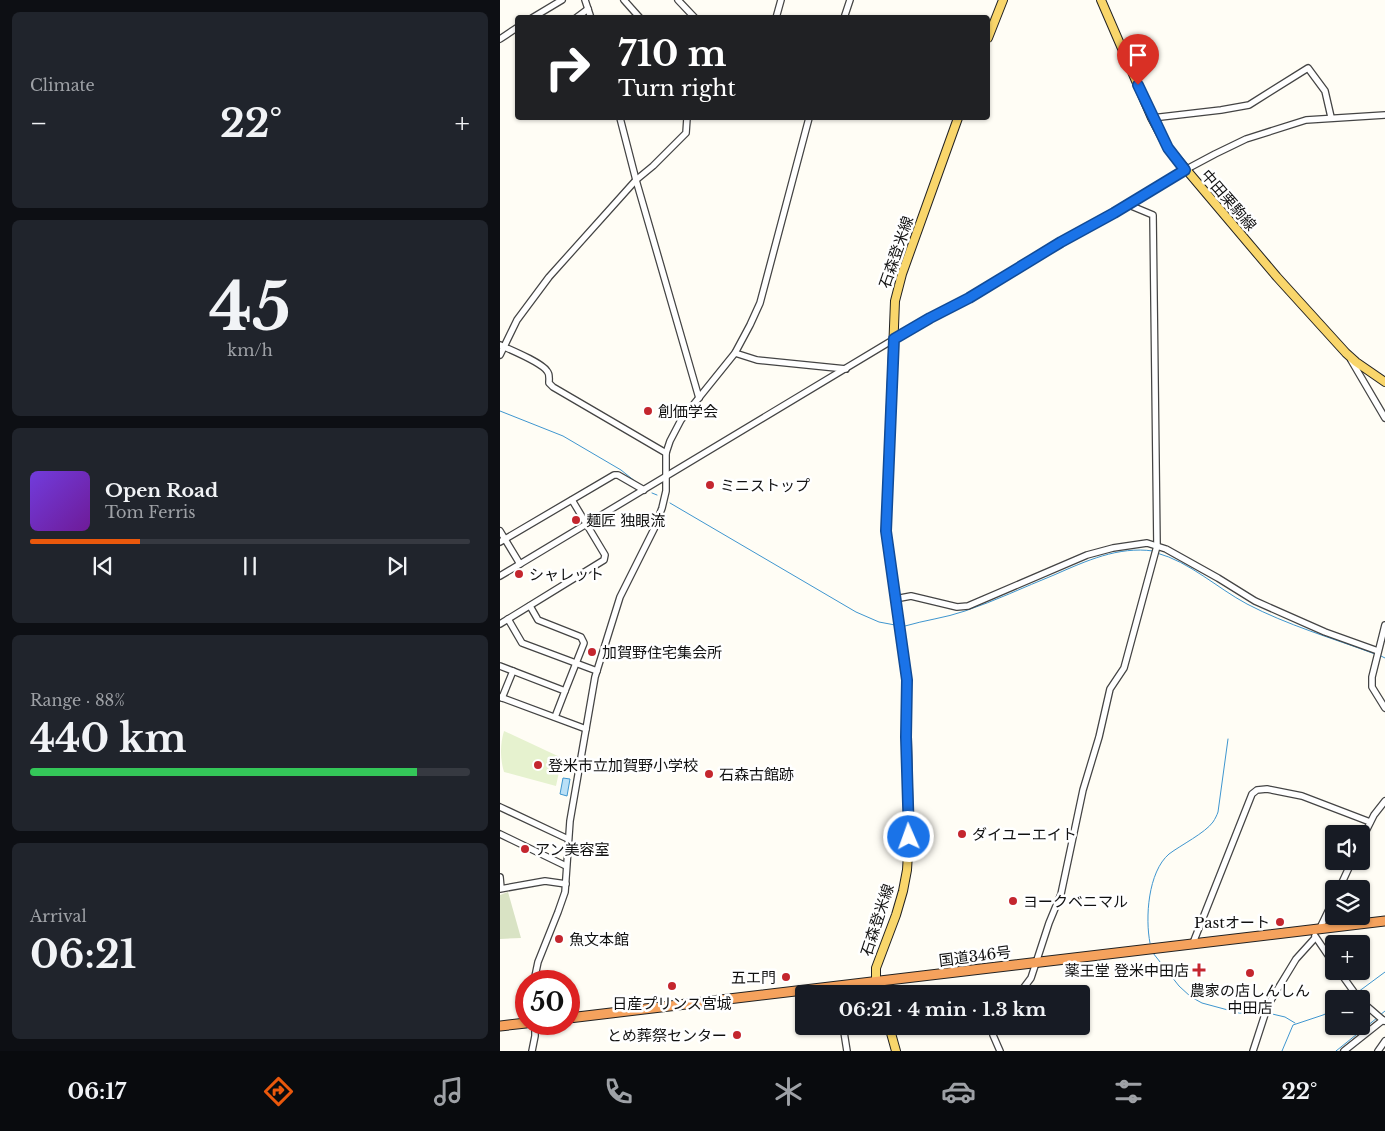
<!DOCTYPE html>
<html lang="en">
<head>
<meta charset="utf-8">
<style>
	body { margin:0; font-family:"Libre Baskerville","Noto Sans JP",serif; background:#20242c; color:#f1f3f6; height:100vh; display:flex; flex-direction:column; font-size:19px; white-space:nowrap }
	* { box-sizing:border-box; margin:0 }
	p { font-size:16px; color:#9ea1a6 }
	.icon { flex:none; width:28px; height:28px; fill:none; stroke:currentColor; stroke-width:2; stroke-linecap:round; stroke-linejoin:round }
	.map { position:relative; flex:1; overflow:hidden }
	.panel { display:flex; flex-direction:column; gap:12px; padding:12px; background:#0d0f14; width:500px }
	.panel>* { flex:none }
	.guide { position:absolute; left:15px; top:15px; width:475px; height:105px; border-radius:5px; box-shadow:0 1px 4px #0004; background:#202124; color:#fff; overflow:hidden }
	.tools { position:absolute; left:825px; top:825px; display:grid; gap:10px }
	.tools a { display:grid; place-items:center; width:45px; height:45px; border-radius:5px; background:#171b24; box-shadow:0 1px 4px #0004; font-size:25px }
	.speed { position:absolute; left:15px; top:970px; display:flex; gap:10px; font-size:25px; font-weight:700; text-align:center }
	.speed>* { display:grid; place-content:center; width:65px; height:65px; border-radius:50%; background:#171b24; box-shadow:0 1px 4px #0004; line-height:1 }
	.speed .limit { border:8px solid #d22; background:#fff; color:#111 }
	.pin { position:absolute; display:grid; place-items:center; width:42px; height:42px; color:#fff; margin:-51px -21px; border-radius:50% 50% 50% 0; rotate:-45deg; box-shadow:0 0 5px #0007 }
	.pin .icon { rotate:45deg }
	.me { position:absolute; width:55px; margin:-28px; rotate:358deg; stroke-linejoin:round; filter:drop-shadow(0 0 4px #0008) }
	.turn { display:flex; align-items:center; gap:18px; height:105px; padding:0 20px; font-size:22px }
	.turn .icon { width:65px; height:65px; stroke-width:2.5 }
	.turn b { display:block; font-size:35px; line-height:42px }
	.big { font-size:38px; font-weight:700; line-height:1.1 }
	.panel .card { flex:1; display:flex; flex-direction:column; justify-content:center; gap:8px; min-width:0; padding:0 18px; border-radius:8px; background:#20242c }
	.panel .dial { align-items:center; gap:0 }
	.dial b { font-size:65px; line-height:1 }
	.song { display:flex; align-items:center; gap:15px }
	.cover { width:60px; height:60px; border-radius:8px; background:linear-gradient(135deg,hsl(260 70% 55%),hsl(280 70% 35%)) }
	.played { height:5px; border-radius:2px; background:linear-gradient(90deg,#ea580c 25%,#363941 25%) }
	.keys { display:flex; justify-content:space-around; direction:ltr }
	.heat { display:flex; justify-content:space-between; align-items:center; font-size:28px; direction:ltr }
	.charge { height:8px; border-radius:4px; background:linear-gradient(90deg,#34c759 88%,#363941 0) }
	.trip { position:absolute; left:295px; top:985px; width:295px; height:50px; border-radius:5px; background:#171b24; box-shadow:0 1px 4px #0004; font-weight:700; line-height:50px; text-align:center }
	.tabs { display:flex; height:80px; justify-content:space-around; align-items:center; background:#090b0e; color:#9ea1a6 }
	.tabs .icon { width:35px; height:35px }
	.tabs .on { color:#ea580c }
	.tabs b { font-size:22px; color:#f1f3f6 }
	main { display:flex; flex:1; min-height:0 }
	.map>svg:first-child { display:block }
</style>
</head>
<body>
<main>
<section class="panel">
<div class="card"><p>Climate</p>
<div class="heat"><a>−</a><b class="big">22°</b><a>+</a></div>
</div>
<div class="card dial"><b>45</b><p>km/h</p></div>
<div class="card">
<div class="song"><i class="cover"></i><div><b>Open Road</b><p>Tom Ferris</p></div></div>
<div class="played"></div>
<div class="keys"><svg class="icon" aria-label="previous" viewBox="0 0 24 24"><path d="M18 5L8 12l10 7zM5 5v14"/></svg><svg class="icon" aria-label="pause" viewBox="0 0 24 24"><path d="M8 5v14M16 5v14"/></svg><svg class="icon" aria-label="next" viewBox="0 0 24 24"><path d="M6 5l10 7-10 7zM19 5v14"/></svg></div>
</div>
<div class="card"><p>Range · 88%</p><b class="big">440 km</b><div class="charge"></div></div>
<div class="card"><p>Arrival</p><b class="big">06:21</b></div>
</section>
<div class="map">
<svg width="885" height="1051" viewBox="0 0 885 1051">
	<rect width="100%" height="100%" fill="#fffdf5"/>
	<polygon fill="#d9e3c4" points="8,892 21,938 0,939 0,895"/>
	<path fill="#e6f2cf" d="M 4,731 L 62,758 L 56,786 L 4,772 C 0,759 0,744 4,731 Z"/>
	<polygon fill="#b9e0f7" stroke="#3f96cf" points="63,778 70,779 67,796 60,794"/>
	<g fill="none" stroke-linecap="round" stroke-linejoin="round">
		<g stroke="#3f96cf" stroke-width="1">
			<polyline points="0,411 63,436 121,470 136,482"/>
			<polyline points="152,493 157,495"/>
			<polyline points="170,503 356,612 379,622 395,625"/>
			<path d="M 657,553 C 690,562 717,588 747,604 C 787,625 832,638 875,654"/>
			<path d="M 405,626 C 425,620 445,618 465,611 C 495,601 524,587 554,575 C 586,561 618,546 653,551"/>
			<polyline points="881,656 885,658"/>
			<path d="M 650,943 C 645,918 648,872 669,854 C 681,845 705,833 713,822 C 715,819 717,815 718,812 L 728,739"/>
			<polyline points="653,953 679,986 691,997 702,1003 739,1013 761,1013"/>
			<polyline points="858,992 885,972"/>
			<polyline points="849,999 855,995"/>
			<polyline points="768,1013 785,1017 795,1023"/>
			<polyline points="880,1015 885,1011"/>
			<polyline points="782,1051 793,1025 823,1015 834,1010"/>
			<polyline points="836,1051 877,1018"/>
		</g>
		<g stroke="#444" stroke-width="8">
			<g id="minor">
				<polyline points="85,0 91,18"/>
				<polyline points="124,0 140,18"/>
				<polyline points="178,0 195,18"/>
				<polyline points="32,18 62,0"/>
				<polyline points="76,18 88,9"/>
				<polyline points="276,18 281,0"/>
				<polyline points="344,18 350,0"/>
				<polyline points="0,39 18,27"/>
				<polyline points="120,118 136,180 199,398"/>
				<polyline points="652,118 721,110 749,105 808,68 825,91 831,117"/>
				<path d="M 0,345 C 11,350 41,362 47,371 C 50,374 49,378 49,383 L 53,387 L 166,453"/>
				<polyline points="235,353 257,360 346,369"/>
				<polyline points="0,355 17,320 49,277 136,180 153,166 186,133 187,118"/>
				<polyline points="851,360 885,418"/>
				<polyline points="0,531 20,564"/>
				<polyline points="0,542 114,475 118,475 144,490"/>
				<polyline points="0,576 431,317 469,299 561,242 614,213 685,170 715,154 746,139 806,120 885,115"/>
				<polyline points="395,599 411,596 457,607 468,606 587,555 613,548 647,543 666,549 718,578 755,601 825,632 878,651"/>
				<polyline points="30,606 38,620 81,637 84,643 65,691"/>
				<polyline points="8,619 22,643 97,671"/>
				<polyline points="0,624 104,560 105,555 72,500"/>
				<polyline points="885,625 872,677 872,687 885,708"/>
				<polyline points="0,666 65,691 55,717"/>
				<polyline points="0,697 86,729"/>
				<polyline points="2,698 13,671"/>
				<polyline points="0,807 68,839"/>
				<polyline points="0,834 66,866"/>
				<polyline points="861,841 874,815 885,801"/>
				<polyline points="0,877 1,888"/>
				<polyline points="0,889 45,881 66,884"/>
				<polyline points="839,889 852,861"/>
				<polyline points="820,928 834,899"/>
				<polyline points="815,936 834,964"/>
				<polyline points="693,943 752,794 757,790 767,789 802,796 870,822"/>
				<polyline points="839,971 859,999"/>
				<polyline points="34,981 38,962 58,912 65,892 70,821 95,677 120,597 154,529 162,508 166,491 166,453 170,441 181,420 235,353 250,325 260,303 309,118"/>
				<polyline points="360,994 363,989 363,983"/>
				<polyline points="519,994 531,978 549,923 561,894 583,790 599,737 610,689 624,668 657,546 653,215 629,205"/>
				<polyline points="861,1001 884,1021"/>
				<polyline points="343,1026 347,1051"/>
				<polyline points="494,1026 493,1035 500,1051"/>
				<polyline points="32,1051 35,1036 35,1024"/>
				<polyline points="753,1051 768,1005 796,959 815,938"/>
				<polyline points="844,1051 883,1020"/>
				<polyline points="878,1051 885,1041"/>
			</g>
		</g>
		<g stroke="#222" stroke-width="10">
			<g id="major">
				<polyline points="601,0 652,118 668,148 777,277 846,353 856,362 885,382"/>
				<polyline points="488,38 503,0"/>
				<polyline points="380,994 376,981 376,968 396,915 403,891 407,870 409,837 407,737 407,680 386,531 395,301 402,274 458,118"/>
				<polyline points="389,1026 396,1051"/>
			</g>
		</g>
		<g stroke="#222" stroke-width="11">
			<g id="highway">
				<polyline points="69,1018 885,921"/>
				<polyline points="0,1026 26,1023"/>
			</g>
		</g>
		<use href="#minor" stroke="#fff" stroke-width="5.5"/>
		<use href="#major" stroke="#f9d66b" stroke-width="8"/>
		<use href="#highway" stroke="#f5a25d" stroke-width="9"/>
	</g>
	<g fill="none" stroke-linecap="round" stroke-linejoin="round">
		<g stroke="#114b97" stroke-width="12">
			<polyline id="route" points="409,837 406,737 407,680 386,531 394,339 430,318 469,298 561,242 614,213 685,170 668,148 638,85"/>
		</g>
		<use href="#route" stroke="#1a73e8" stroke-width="9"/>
	</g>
	<g fill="#c4262e" stroke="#fff" stroke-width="2">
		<circle cx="148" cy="411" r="5"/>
		<circle cx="210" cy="485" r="5"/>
		<circle cx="76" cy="520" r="5"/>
		<circle cx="19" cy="574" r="5"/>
		<circle cx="92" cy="652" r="5"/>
		<circle cx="38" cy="765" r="5"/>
		<circle cx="209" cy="774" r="5"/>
		<circle cx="462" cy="834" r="5"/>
		<circle cx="25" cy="849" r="5"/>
		<circle cx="513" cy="901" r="5"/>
		<circle cx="780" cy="922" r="5"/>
		<circle cx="59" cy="939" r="5"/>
		<path d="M696.5 962.5h5v5h5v5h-5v5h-5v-5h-5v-5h5z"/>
		<circle cx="750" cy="973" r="5"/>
		<circle cx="286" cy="977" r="5"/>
		<circle cx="172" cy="986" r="5"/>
		<circle cx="237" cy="1035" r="5"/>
	</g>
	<g text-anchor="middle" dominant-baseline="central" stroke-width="5" stroke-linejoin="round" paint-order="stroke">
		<g font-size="15" fill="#111" stroke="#fff">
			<text transform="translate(729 200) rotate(49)">中田栗駒線</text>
			<text transform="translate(396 252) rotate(-71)">石森登米線</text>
			<text transform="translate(377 920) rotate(-72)">石森登米線</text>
			<text transform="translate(475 956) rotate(-7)">国道346号</text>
		</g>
		<g font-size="15" fill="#111" stroke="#fff" text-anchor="start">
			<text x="158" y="411">創価学会</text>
			<text x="220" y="485">ミニストップ</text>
			<text x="86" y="520">麺匠 独眼流</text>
			<text x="29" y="574">シャレット</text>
			<text x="102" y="652">加賀野住宅集会所</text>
			<text x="48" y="765">登米市立加賀野小学校</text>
			<text x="219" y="774">石森古館跡</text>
			<text x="472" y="834">ダイユーエイト</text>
			<text x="35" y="849">アン美容室</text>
			<text x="523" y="901">ヨークベニマル</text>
			<text x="770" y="922" text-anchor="end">Pastオート</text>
			<text x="69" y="939">魚文本館</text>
			<text x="689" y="970" text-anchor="end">薬王堂 登米中田店</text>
			<text x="276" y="977" text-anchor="end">五エ門</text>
			<text x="750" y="990" text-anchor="middle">農家の店しんしん<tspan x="750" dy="17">中田店</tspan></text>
			<text x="172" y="1003" text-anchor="middle">日産プリンス宮城</text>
			<text x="227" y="1035" text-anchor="end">とめ葬祭センター</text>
		</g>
	</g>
</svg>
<div class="tools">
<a><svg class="icon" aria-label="sound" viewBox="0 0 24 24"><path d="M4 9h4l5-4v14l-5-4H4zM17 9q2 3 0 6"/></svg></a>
<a><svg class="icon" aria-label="layers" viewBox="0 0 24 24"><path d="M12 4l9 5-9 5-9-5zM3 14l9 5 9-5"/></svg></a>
<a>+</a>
<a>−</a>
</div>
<div class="speed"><div class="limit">50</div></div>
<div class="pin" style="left:638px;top:85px;background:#d93025"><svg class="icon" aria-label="arrive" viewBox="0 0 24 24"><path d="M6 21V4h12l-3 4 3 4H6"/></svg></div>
<svg class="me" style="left:409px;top:837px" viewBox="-20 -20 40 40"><circle r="17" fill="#1a73e8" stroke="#fff" stroke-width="3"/><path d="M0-11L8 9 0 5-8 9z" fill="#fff"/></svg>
<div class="trip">06:21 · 4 min · 1.3 km</div>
<div class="guide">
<div class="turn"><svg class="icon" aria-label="right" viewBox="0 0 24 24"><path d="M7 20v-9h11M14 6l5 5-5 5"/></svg><div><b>710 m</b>Turn right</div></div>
</div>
</div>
</main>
<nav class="tabs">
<b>06:17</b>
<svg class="icon on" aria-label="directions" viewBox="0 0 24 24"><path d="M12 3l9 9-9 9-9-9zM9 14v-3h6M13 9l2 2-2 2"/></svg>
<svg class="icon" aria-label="music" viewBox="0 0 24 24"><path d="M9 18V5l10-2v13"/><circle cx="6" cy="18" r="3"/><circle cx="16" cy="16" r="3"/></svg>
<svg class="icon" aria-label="phone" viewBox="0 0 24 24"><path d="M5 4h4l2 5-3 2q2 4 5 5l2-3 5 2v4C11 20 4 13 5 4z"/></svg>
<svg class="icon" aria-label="climate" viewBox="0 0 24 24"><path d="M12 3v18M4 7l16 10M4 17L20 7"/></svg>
<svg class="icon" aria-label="car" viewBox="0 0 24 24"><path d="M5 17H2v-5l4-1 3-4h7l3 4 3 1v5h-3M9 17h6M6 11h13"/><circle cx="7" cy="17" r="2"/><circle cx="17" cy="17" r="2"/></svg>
<svg class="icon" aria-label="filters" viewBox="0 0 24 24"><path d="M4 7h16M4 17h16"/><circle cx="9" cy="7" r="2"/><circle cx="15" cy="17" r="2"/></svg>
<b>22°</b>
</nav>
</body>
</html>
